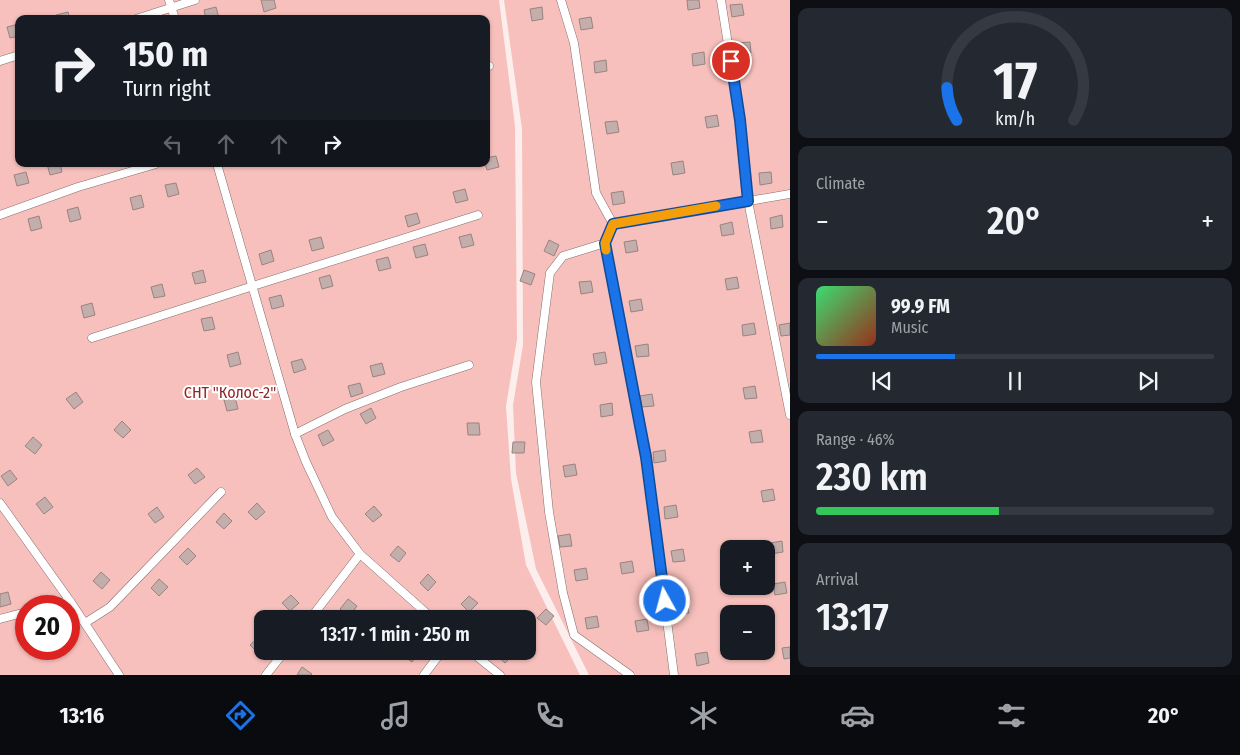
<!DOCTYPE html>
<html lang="en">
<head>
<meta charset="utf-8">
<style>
	body { margin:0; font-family:"Fira Sans Condensed",sans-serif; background:#242831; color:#f1f3f6; height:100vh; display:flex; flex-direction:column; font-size:19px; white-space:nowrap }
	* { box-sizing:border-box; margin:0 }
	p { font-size:16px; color:#9ea1a6 }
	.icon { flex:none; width:28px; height:28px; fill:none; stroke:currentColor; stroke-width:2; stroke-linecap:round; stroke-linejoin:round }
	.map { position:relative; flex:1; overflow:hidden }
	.sheet { display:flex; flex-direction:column; gap:8px; padding:8px; background:#0d0f14; width:450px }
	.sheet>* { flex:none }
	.hud { position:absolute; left:15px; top:15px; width:475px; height:152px; border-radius:10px; box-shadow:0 1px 4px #0004; background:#171b24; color:#f1f3f6; overflow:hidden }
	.controls { position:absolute; left:720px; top:540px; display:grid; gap:10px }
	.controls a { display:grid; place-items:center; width:55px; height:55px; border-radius:10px; background:#171b24; box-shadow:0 1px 4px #0004; font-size:25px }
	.speed { position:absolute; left:15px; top:595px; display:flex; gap:10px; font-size:25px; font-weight:700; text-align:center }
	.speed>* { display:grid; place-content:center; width:65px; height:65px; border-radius:50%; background:#171b24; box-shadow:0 1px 4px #0004; line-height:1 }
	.speed .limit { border:8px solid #d22; background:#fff; color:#111 }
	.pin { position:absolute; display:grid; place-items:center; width:42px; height:42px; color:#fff; margin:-21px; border:2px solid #fff; border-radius:50%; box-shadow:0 1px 5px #0007 }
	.me { position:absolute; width:55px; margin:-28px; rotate:353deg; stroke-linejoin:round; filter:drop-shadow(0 0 4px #0008) }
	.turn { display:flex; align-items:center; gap:18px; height:105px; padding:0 25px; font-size:22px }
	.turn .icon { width:65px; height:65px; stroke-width:2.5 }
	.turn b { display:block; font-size:35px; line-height:42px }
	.lanes { display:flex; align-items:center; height:48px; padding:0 25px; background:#0003; justify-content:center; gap:25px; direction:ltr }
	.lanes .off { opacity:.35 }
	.big { font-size:38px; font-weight:600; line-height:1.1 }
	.sheet .widget { flex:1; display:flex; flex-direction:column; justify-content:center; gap:8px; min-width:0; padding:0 18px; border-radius:10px; background:#242831 }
	.sheet .dial { align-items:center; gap:0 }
	.dial svg { height:130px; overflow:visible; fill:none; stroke:#363941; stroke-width:7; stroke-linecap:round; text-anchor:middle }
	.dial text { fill:#f1f3f6; stroke:none }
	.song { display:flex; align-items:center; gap:15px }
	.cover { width:60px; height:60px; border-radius:8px; background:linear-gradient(135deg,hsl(140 70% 55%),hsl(10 70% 35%)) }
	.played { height:5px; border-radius:2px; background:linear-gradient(90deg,#1a73e8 35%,#363941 35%) }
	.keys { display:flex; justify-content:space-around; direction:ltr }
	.heat { display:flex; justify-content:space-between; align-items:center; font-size:28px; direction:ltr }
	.charge { height:8px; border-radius:4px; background:linear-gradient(90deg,#34c759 46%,#363941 0) }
	.trip { position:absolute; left:254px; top:610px; width:282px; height:50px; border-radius:10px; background:#171b24; box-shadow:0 1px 4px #0004; font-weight:600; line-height:50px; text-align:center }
	.tab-bar { display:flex; height:80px; justify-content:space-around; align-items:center; background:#090b0e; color:#9ea1a6 }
	.tab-bar .icon { width:35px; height:35px }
	.tab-bar .current { color:#1a73e8 }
	.tab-bar b { font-size:22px; color:#f1f3f6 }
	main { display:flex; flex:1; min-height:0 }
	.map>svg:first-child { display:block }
</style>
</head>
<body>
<main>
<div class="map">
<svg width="790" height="675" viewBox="0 0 790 675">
	<rect width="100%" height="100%" fill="#fceeec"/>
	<g fill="#f8c0bc" fill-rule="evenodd">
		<path d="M 0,0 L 499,0 L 515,126 L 517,339 L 506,406 L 511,479 L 526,565 L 580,675 L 0,675 ZM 19,19 L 486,19 L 486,164 L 19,164 ZM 26,606 L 69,606 L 69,649 L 26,649 ZM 262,619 L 528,619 L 528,651 L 262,651 Z"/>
		<path d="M 504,0 L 790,0 L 790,675 L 589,675 L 536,569 L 516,473 L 513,405 L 523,345 L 522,129 ZM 729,549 L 766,549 L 766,586 L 729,586 ZM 729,614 L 766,614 L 766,651 L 729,651 Z"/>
	</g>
	<g fill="#c4aeac" stroke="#988381">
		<polygon points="261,0 274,0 276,8 264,12"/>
		<polygon points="687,0 699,0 700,8 688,10"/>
		<polygon points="742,4 744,15 732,17 730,5"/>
		<polygon points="216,7 219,18 206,19 204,10"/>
		<polygon points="542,7 543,19 532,21 530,9"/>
		<polygon points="68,12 70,19 57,19 56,15"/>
		<polygon points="591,17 593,28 581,30 579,19"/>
		<polygon points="19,24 19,36 10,38 7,27"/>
		<polygon points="750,42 751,53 739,54 738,43"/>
		<polygon points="704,52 705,64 693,66 692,54"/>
		<polygon points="606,60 607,71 595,73 594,62"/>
		<polygon points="717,115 719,126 707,128 705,117"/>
		<polygon points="617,121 619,132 607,134 605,122"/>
		<polygon points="496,156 499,167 487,170 485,164 486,158"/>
		<polygon points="683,161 685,173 673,175 671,163"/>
		<polygon points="47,164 60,164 62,172 50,175"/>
		<polygon points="26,172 29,183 17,186 14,175"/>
		<polygon points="771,172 772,183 760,185 759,173"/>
		<polygon points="176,183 179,194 168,197 165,185"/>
		<polygon points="465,189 468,200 456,203 453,192"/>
		<polygon points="623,191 625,203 613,205 611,193"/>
		<polygon points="141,195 144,207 133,210 130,198"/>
		<polygon points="78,207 81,219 70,222 67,210"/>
		<polygon points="417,213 420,223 408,227 405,216"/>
		<polygon points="782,215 783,227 771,229 770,218"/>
		<polygon points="39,216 42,228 31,231 28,219"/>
		<polygon points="732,222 734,234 722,236 720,225"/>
		<polygon points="471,234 474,245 462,248 459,237"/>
		<polygon points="321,237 324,248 312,251 309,240"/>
		<polygon points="549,240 559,245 554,256 544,251"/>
		<polygon points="636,240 638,251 626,253 624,242"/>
		<polygon points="425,244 428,255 416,258 413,247"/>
		<polygon points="271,250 274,261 262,265 259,254"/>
		<polygon points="388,257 391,268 379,271 376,260"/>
		<polygon points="203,270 206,282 195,284 192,273"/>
		<polygon points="524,270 535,274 531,285 520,281"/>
		<polygon points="330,275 333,286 322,289 319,278"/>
		<polygon points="737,277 739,288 727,290 725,279"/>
		<polygon points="591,281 593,292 581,294 579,282"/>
		<polygon points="162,284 165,296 154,298 151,287"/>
		<polygon points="281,295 284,306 272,309 269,298"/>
		<polygon points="641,299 643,310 631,312 629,301"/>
		<polygon points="92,303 95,315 84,318 81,306"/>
		<polygon points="212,317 215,329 204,331 201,319"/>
		<polygon points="754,323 756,334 743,336 742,325"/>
		<polygon points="790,323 790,335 781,336 779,325"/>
		<polygon points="648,344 649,356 637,357 635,346"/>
		<polygon points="238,352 241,364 230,367 227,355"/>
		<polygon points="605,352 607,363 595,365 593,354"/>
		<polygon points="302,359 306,369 294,373 291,362"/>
		<polygon points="382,363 385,374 373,377 370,366"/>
		<polygon points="360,383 363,393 351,397 348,386"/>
		<polygon points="755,386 757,398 745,399 743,388"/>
		<polygon points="76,392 83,402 74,409 66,399"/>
		<polygon points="652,394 654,406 642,407 640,396"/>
		<polygon points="235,397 238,409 227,411 224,400"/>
		<polygon points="612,403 613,415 601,417 600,405"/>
		<polygon points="371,408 376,418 366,424 360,414"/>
		<polygon points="122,421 131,430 123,438 114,430"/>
		<polygon points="467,423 479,423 480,435 468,435"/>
		<polygon points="328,430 334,440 323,446 318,435"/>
		<polygon points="761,430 763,442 751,443 749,432"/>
		<polygon points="33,437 42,445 35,454 25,446"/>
		<polygon points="513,442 525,442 524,453 512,453"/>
		<polygon points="665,450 666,461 654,463 653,452"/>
		<polygon points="575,464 577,475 565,477 563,466"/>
		<polygon points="197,468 205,477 195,484 188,475"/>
		<polygon points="10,470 17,479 8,486 1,476"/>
		<polygon points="773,489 775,500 763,502 761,491"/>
		<polygon points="45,497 53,507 44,514 36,504"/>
		<polygon points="257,503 265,512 256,520 248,512"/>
		<polygon points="676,505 678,517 665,519 664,507"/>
		<polygon points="374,506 382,515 373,522 365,514"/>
		<polygon points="157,507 164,517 155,523 148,514"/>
		<polygon points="224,513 232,521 224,529 216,522"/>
		<polygon points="570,534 572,546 560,547 558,536"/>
		<polygon points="782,541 783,552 771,554 770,543"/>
		<polygon points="398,546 406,553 399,562 390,555"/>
		<polygon points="188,548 196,556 187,565 179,557"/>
		<polygon points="683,549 685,561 673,562 671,551"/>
		<polygon points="632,561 634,572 622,574 620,563"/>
		<polygon points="586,568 588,579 576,581 574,570"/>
		<polygon points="101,572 110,580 102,589 93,581"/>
		<polygon points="428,574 436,582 428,591 420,583"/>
		<polygon points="159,579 168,587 159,596 151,588"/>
		<polygon points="785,582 787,593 775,595 773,584"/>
		<polygon points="8,592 11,604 0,607 0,594"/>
		<polygon points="291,595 299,603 290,611 282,603"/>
		<polygon points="469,596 478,603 469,612 461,604"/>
		<polygon points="348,599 357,606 350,616 340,609"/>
		<polygon points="687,602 689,613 677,615 675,604"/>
		<polygon points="546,609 554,616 546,625 537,618"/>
		<polygon points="597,616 599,627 587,629 585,618"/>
		<polygon points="647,619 649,630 637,632 635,621"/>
		<polygon points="259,637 262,641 262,649 258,653 250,645"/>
		<polygon points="790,647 790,658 784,659 782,648"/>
		<polygon points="405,651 418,651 419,652 412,662 402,655"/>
		<polygon points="501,651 510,651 514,654 505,663 497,656"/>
		<polygon points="707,652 709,663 697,666 695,654"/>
		<polygon points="302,667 312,674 311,675 297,675"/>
	</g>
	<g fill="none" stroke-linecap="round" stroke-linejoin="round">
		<g stroke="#836f6d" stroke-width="9">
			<g id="lane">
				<polyline points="169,0 175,19"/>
				<polyline points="561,0 574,43 596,193 613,224"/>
				<polyline points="721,0 740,120 748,201 790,415"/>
				<polyline points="136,19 195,0"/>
				<polyline points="0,61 19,55"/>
				<polyline points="486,66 489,66"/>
				<polyline points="217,164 295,434 306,462 332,517 360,554 433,619"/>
				<polyline points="0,215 78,187 156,164"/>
				<polyline points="605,243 646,457 674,675"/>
				<polyline points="92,338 253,286 478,215"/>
				<polyline points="295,434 345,409 401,387 469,365"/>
				<polyline points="0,503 70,601 119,675"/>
				<polyline points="49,606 70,601"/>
				<polyline points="0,619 26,612"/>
				<polyline points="310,619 360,554"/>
				<polyline points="85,623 110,607 221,492"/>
				<polyline points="470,651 500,675"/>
				<polyline points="266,675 285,651"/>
				<polyline points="424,675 442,651"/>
				<polyline points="630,675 574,635 563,593 549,512 536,382 550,273 563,256 605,243 613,224 790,194"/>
			</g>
		</g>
		<use href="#lane" stroke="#fff" stroke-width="8"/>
	</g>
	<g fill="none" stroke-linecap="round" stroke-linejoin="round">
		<g stroke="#114b97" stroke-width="12">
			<polyline id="route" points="665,601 646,457 605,243 613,224 748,201 740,120 731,61"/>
		</g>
		<use href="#route" stroke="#1a73e8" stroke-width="9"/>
		<polyline stroke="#f59e0b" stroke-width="9" points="606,250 605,243 613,224 716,206"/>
	</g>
	<g text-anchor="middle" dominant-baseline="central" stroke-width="4" stroke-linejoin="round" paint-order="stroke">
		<g font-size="16" fill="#912629" stroke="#fff">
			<text x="230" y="392">СНТ "Колос-2"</text>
		</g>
	</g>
</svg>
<div class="controls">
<a>+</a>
<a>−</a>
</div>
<div class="speed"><div class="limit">20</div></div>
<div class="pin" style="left:731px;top:61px;background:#d93025"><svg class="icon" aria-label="arrive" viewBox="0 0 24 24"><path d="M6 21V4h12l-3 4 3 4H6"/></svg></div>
<svg class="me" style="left:665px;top:601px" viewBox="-20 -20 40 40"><circle r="17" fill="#1a73e8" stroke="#fff" stroke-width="3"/><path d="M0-11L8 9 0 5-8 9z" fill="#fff"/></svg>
<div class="trip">13:17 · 1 min · 250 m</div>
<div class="hud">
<div class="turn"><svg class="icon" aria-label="right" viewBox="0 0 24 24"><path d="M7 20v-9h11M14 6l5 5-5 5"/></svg><div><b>150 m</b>Turn right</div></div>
<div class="lanes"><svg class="icon off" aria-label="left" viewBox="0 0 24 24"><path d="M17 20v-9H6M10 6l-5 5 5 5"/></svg><svg class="icon off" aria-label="ahead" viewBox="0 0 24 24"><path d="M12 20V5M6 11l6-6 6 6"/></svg><svg class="icon off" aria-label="ahead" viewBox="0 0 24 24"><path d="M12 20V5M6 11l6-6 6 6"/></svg><svg class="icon" aria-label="right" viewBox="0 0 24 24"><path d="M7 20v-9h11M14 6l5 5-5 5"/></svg></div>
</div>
</div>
<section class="sheet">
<div class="widget dial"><svg viewBox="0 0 100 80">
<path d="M14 69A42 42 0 1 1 86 69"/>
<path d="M14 69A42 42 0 0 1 8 49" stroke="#1a73e8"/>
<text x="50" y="56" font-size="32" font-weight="700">17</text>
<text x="50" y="72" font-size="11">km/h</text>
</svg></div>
<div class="widget"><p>Climate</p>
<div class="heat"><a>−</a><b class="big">20°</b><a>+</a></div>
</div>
<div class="widget">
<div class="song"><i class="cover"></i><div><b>99.9 FM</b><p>Music</p></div></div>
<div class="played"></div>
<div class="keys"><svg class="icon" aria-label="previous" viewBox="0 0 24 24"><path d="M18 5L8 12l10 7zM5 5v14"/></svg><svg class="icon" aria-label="pause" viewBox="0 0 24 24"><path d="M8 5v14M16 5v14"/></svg><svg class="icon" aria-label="next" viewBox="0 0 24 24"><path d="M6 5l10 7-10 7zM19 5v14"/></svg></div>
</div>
<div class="widget"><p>Range · 46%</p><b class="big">230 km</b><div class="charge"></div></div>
<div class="widget"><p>Arrival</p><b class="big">13:17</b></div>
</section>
</main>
<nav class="tab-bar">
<b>13:16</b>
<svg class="icon current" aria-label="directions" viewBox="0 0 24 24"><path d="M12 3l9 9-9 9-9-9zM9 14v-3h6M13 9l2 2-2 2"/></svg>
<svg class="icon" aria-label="music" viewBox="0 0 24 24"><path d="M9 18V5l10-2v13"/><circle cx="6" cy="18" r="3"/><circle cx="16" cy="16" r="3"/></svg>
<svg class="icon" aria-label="phone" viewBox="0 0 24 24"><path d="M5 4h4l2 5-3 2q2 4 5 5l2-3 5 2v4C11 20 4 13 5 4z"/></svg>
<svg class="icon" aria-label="climate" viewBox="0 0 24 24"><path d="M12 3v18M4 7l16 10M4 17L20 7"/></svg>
<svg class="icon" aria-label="car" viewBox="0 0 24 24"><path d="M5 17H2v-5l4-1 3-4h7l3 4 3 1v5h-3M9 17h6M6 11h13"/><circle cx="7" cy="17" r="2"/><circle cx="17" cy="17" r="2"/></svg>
<svg class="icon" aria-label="filters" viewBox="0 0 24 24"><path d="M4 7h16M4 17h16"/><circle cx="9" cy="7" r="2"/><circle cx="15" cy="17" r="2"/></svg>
<b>20°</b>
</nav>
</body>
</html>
